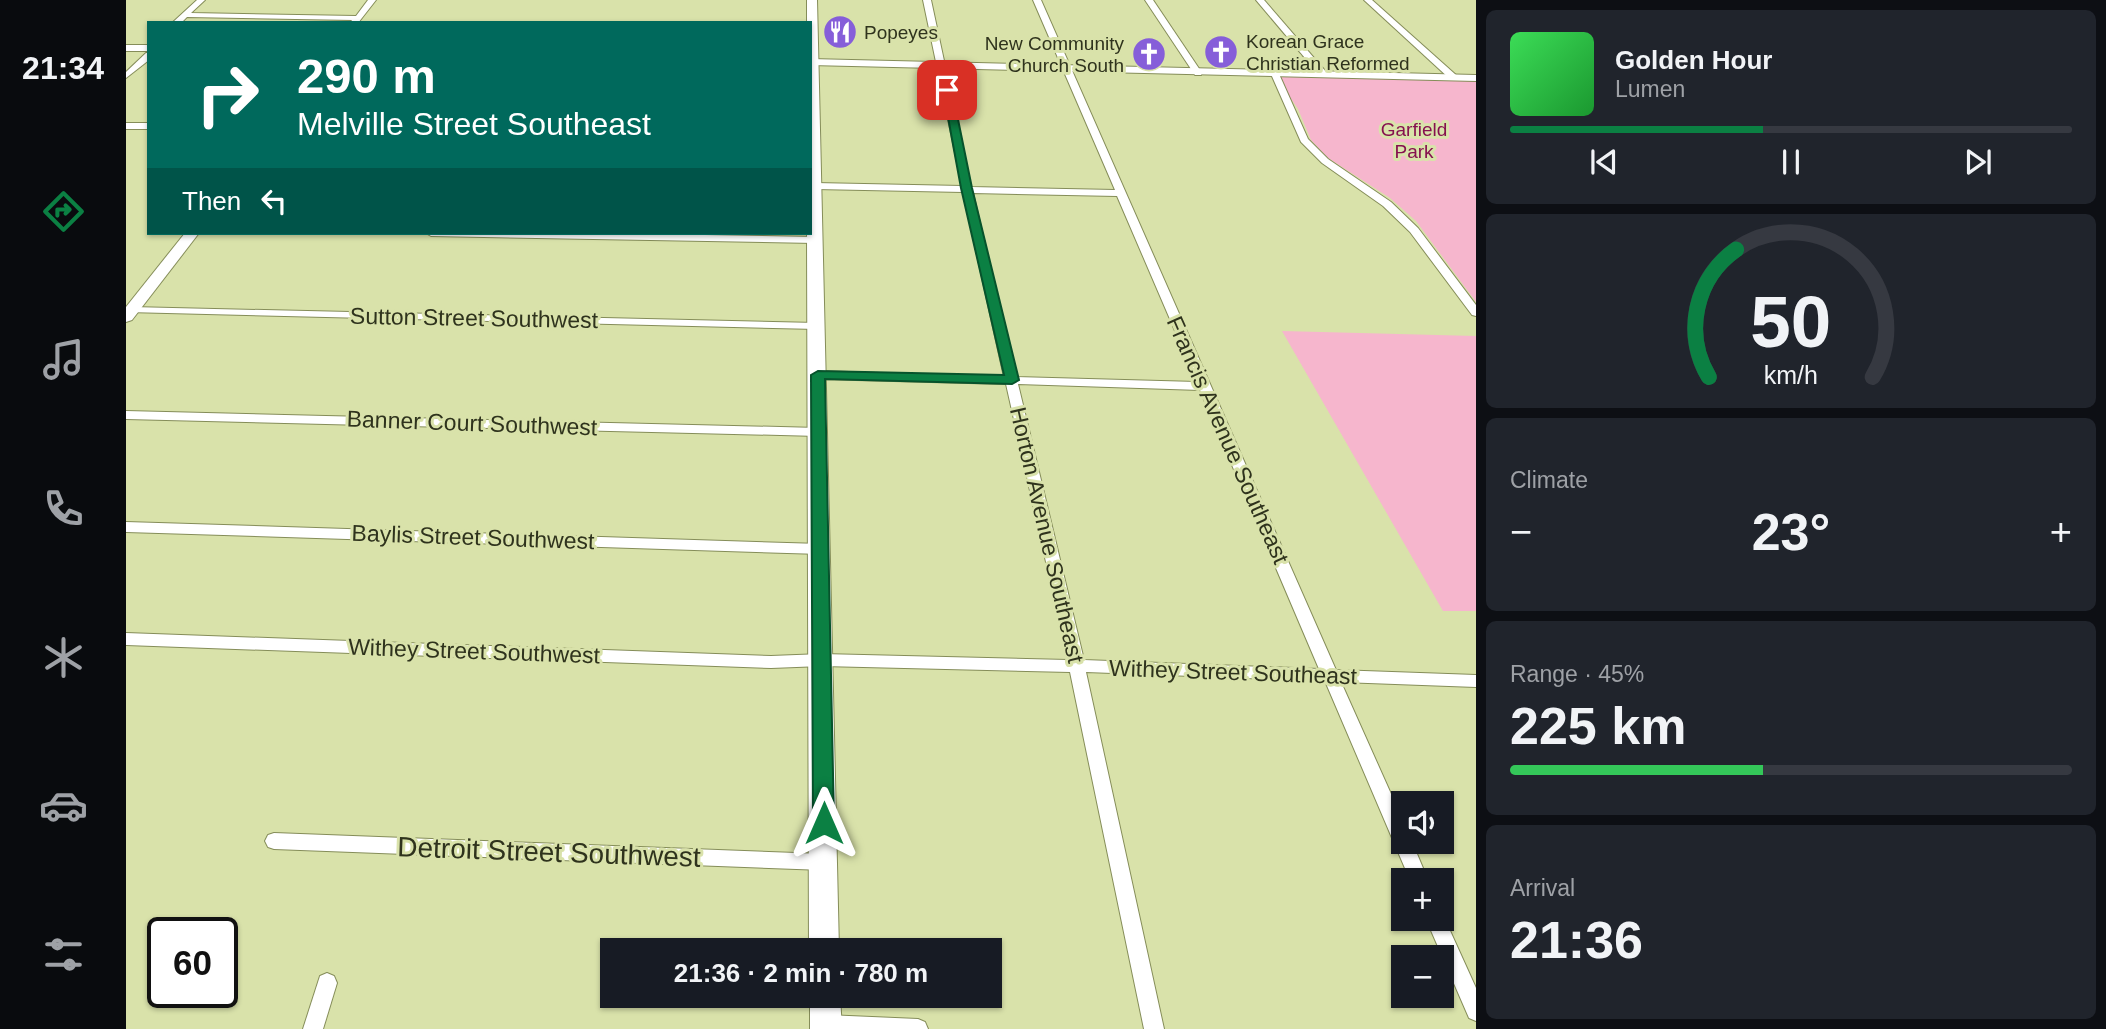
<!DOCTYPE html>
<html lang="en">
<head>
<meta charset="utf-8">
<style>
	body { margin:0; font-family:Arial,sans-serif; background:#20242c; color:#f1f3f6; height:100vh; display:flex; flex-direction:column; font-size:26px; white-space:nowrap }
	* { box-sizing:border-box; margin:0 }
	p { font-size:23px; color:#9ea1a6 }
	.icon { flex:none; width:38px; height:38px; fill:none; stroke:currentColor; stroke-width:2; stroke-linecap:round; stroke-linejoin:round }
	.map { position:relative; flex:1; overflow:hidden }
	.side { display:flex; flex-direction:column; gap:10px; padding:10px; background:#0d0f14; width:630px }
	.side>* { flex:none }
	.guide { position:absolute; left:21px; top:21px; width:665px; height:214px; border-radius:0px; box-shadow:0 2px 5px #0004; background:#00695c; color:#fff; overflow:hidden }
	.controls { position:absolute; left:1265px; top:791px; display:grid; gap:14px }
	.controls a { display:grid; place-items:center; width:63px; height:63px; border-radius:0px; background:#171b24; box-shadow:0 2px 5px #0004; font-size:35px }
	.speed { position:absolute; left:21px; top:917px; display:flex; gap:14px; font-size:35px; font-weight:700; text-align:center }
	.speed>* { display:grid; place-content:center; width:91px; height:91px; border-radius:50%; background:#171b24; box-shadow:0 2px 5px #0004; line-height:1 }
	.speed .limit { border:4px solid #111; border-radius:10px; background:#fff; color:#111 }
	.pin { position:absolute; display:grid; place-items:center; width:60px; height:60px; color:#fff; margin:-30px; border-radius:14px; box-shadow:0 4px 10px #0006 }
	.me { position:absolute; width:77px; margin:-38px; rotate:0deg; stroke-linejoin:round; filter:drop-shadow(0 0 5px #0008) }
	.turn { display:flex; align-items:center; gap:24px; height:147px; padding:0 35px; font-size:32px }
	.turn .icon { width:91px; height:91px; stroke-width:2.5 }
	.turn b { display:block; font-size:49px; line-height:60px }
	.then { display:flex; align-items:center; height:66px; padding:0 35px; background:#0003; gap:14px; font-size:26px }
	.big { font-size:52px; font-weight:600; line-height:1.1 }
	.side .widget { flex:1; display:flex; flex-direction:column; justify-content:center; gap:10px; min-width:0; padding:0 24px; border-radius:10px; background:#20242c }
	.side .dial { align-items:center; gap:0 }
	.dial svg { height:182px; overflow:visible; fill:none; stroke:#363941; stroke-width:7; stroke-linecap:round; text-anchor:middle }
	.dial text { fill:#f1f3f6; stroke:none }
	.song { display:flex; align-items:center; gap:21px }
	.cover { width:84px; height:84px; border-radius:10px; background:linear-gradient(135deg,hsl(130 70% 55%),hsl(130 70% 35%)) }
	.played { height:7px; border-radius:4px; background:linear-gradient(90deg,#0b8043 45%,#363941 45%) }
	.keys { display:flex; justify-content:space-around; direction:ltr }
	.heat { display:flex; justify-content:space-between; align-items:center; font-size:38px; direction:ltr }
	.charge { height:10px; border-radius:5px; background:linear-gradient(90deg,#34c759 45%,#363941 0) }
	.trip { position:absolute; left:474px; top:938px; width:402px; height:70px; border-radius:0px; background:#171b24; box-shadow:0 2px 5px #0004; font-weight:600; line-height:70px; text-align:center }
	main { display:flex; flex:1; min-height:0 }
	.dock { display:flex; flex-direction:column; width:126px; justify-content:space-around; align-items:center; background:#090b0e; color:#9ea1a6 }
	.dock .icon { width:49px; height:49px }
	.dock .selected { color:#0b8043 }
	.dock b { font-size:32px; color:#f1f3f6 }
	.map>svg:first-child { display:block }
</style>
</head>
<body>
<main>
<nav class="dock">
<b>21:34</b>
<svg class="icon selected" aria-label="directions" viewBox="0 0 24 24"><path d="M12 3l9 9-9 9-9-9zM9 14v-3h6M13 9l2 2-2 2"/></svg>
<svg class="icon" aria-label="music" viewBox="0 0 24 24"><path d="M9 18V5l10-2v13"/><circle cx="6" cy="18" r="3"/><circle cx="16" cy="16" r="3"/></svg>
<svg class="icon" aria-label="phone" viewBox="0 0 24 24"><path d="M5 4h4l2 5-3 2q2 4 5 5l2-3 5 2v4C11 20 4 13 5 4z"/></svg>
<svg class="icon" aria-label="climate" viewBox="0 0 24 24"><path d="M12 3v18M4 7l16 10M4 17L20 7"/></svg>
<svg class="icon" aria-label="car" viewBox="0 0 24 24"><path d="M5 17H2v-5l4-1 3-4h7l3 4 3 1v5h-3M9 17h6M6 11h13"/><circle cx="7" cy="17" r="2"/><circle cx="17" cy="17" r="2"/></svg>
<svg class="icon" aria-label="filters" viewBox="0 0 24 24"><path d="M4 7h16M4 17h16"/><circle cx="9" cy="7" r="2"/><circle cx="15" cy="17" r="2"/></svg>
</nav>
<div class="map">
<svg width="1350" height="1029" viewBox="0 0 1350 1029">
	<rect width="100%" height="100%" fill="#d9e2aa"/>
	<g fill="#f6b6cd">
		<polygon points="1149,75 1350,80 1350,302 1290,221 1264,198 1202,158 1185,140 1172,109"/>
		<polygon points="1156,331 1350,336 1350,611 1317,611"/>
	</g>
	<g fill="none" stroke-linecap="round" stroke-linejoin="round">
		<g stroke="#858d59" stroke-width="2">
			<g id="street">
				<polygon points="71,0 79,0 65,13 230,16 242,0 250,0 232,23 224,23 226,20 61,17 55,23 46,23"/>
				<path d="M 797,0 L 805,0 L 845,187 L 989,190 L 907,0 L 915,0 L 1210,670 L 1350,675 L 1350,687 L 1215,682 L 1278,823 L 1278,842 L 1286,842 L 1302,880 L 1284,880 L 1199,681 L 960,672 L 1038,1029 L 1018,1029 L 944,672 L 696,666 L 645,668 L 0,645 L 0,633 L 645,656 L 696,654 L 942,660 L 880,384 L 692,379 L 686,375 L 692,371 L 878,377 L 837,192 L 689,189 L 684,186 L 689,183 L 836,186 ZM 847,193 L 991,196 L 1071,382 L 890,377 ZM 892,384 L 1074,390 L 1193,669 L 958,660 Z"/>
				<polygon points="1019,0 1027,0 1076,73 1075,75 1069,75"/>
				<polygon points="1130,0 1138,0 1201,73 1201,77 1195,77"/>
				<polygon points="1238,0 1246,0 1330,75 1330,79 1324,79"/>
				<polygon points="20,53 23,53 23,60 0,78 0,72"/>
				<polygon points="1146,72 1153,74 1182,139 1202,159 1265,202 1292,228 1350,305 1350,316 1346,315 1284,232 1257,206 1196,163 1175,142 1145,74"/>
				<rect x="0" y="123" width="23" height="6"/>
				<polygon points="300,233 461,233 689,237 694,240 689,243 305,236"/>
				<polygon points="5,307 691,323 697,326 691,329 1,312 0,309"/>
				<polygon points="0,411 692,428 698,432 692,436 0,419"/>
				<polygon points="0,522 695,544 702,549 695,554 0,532"/>
				<polygon points="148,833 698,854 705,856 707,862 705,868 698,870 148,849 142,847 139,841 142,835"/>
				<polygon points="1316,913 1350,988 1350,1021 1343,1018 1300,919 1316,919"/>
				<polygon points="201,973 208,976 211,983 197,1029 177,1029 194,976"/>
				<polygon points="700,1015 792,1019 799,1022 802,1029 691,1029 690,1025 693,1018"/>
			</g>
		</g>
		<g stroke="#858d59" stroke-width="2">
			<g id="secondary">
				<rect x="0" y="45" width="23" height="6"/>
				<polygon points="684,59 1350,75 1350,81 684,65"/>
				<polygon points="59,233 73,233 6,320 0,322 0,307"/>
			</g>
		</g>
		<g stroke="#858d59" stroke-width="2">
			<g id="primary">
				<polygon points="681,0 691,0 713,950 683,950 681,233 684,233 684,23 681,23"/>
				<polygon points="684,996 714,996 716,1029 684,1029"/>
			</g>
		</g>
		<use href="#street" fill="#fff" fill-rule="evenodd"/>
		<use href="#secondary" fill="#fff" fill-rule="evenodd"/>
		<use href="#primary" fill="#fff" fill-rule="evenodd"/>
	</g>
	<polygon fill="#0b8043" stroke="#07532c" stroke-width="2" points="821,88 826,90 846,188 893,380 886,384 699,379 708,823 705,830 698,832 690,830 687,823 685,375 692,371 878,375 835,188 817,90"/>
	<defs>
		<g id="restaurant-disc" transform="scale(1.75)"><circle r="9.5" fill="#865ed9" stroke="#d9e2aa"/><path d="M-5-6h1v4h1v-4h1v4h1v-4h1v5L-1.5 .5V6h-2V.5L-5-1ZM5-6V6H3V1.5H1.5Q1.5-4 5-6Z" fill="#fff"/></g>
		<g id="church-disc" transform="scale(1.75)"><circle r="9.5" fill="#865ed9" stroke="#d9e2aa"/><path d="M-1.2-6h2.4v3.5h3.3v2.4h-3.3V6h-2.4V-.1h-3.3v-2.4h3.3Z" fill="#fff"/></g>
	</defs>
	<g fill-rule="evenodd">
		<use href="#restaurant-disc" x="714" y="32"/>
		<use href="#church-disc" x="1095" y="52"/>
		<use href="#church-disc" x="1023" y="54"/>
	</g>
	<g text-anchor="middle" dominant-baseline="central" stroke-width="6" stroke-linejoin="round" paint-order="stroke">
		<g font-size="19" fill="#2f331d" stroke="#d9e2aa" text-anchor="start">
			<text x="738" y="32">Popeyes</text>
			<text x="1120" y="41">Korean Grace<tspan x="1120" dy="22">Christian Reformed</tspan></text>
			<text x="998" y="43" text-anchor="end">New Community<tspan x="998" dy="22">Church South</tspan></text>
		</g>
		<g font-size="19" fill="#86104f" stroke="#d9e2aa">
			<text x="1288" y="129">Garfield<tspan x="1288" dy="22">Park</tspan></text>
		</g>
		<g font-size="23" fill="#2f331d" stroke="#d9e2aa">
			<text transform="translate(348 318) rotate(1)">Sutton Street Southwest</text>
			<text transform="translate(346 423) rotate(2)">Banner Court Southwest</text>
			<text transform="translate(1102 440) rotate(66)">Francis Avenue Southeast</text>
			<text transform="translate(921 535) rotate(77)">Horton Avenue Southeast</text>
			<text transform="translate(347 537) rotate(2)">Baylis Street Southwest</text>
			<text transform="translate(348 651) rotate(2)">Withey Street Southwest</text>
			<text transform="translate(1107 672) rotate(2)">Withey Street Southeast</text>
		</g>
		<g font-size="28" fill="#2f331d" stroke="#d9e2aa">
			<text transform="translate(423 852) rotate(2)">Detroit Street Southwest</text>
		</g>
	</g>
</svg>
<div class="controls">
<a><svg class="icon" aria-label="sound" viewBox="0 0 24 24"><path d="M4 9h4l5-4v14l-5-4H4zM17 9q2 3 0 6"/></svg></a>
<a>+</a>
<a>−</a>
</div>
<div class="speed"><div class="limit">60</div></div>
<div class="pin" style="left:821px;top:90px;background:#d93025"><svg class="icon" aria-label="arrive" viewBox="0 0 24 24"><path d="M6 21V4h12l-3 4 3 4H6"/></svg></div>
<svg class="me" style="left:698px;top:823px" viewBox="-20 -20 40 40"><path d="M0-17L14 15 0 8-14 15z" fill="#0b8043" stroke="#fff" stroke-width="4"/></svg>
<div class="trip">21:36 · 2 min · 780 m</div>
<div class="guide">
<div class="turn"><svg class="icon" aria-label="right" viewBox="0 0 24 24"><path d="M7 20v-9h11M14 6l5 5-5 5"/></svg><div><b>290 m</b>Melville Street Southeast</div></div>
<div class="then">Then<svg class="icon" aria-label="left" viewBox="0 0 24 24"><path d="M17 20v-9H6M10 6l-5 5 5 5"/></svg></div>
</div>
</div>
<section class="side">
<div class="widget">
<div class="song"><i class="cover"></i><div><b>Golden Hour</b><p>Lumen</p></div></div>
<div class="played"></div>
<div class="keys"><svg class="icon" aria-label="previous" viewBox="0 0 24 24"><path d="M18 5L8 12l10 7zM5 5v14"/></svg><svg class="icon" aria-label="pause" viewBox="0 0 24 24"><path d="M8 5v14M16 5v14"/></svg><svg class="icon" aria-label="next" viewBox="0 0 24 24"><path d="M6 5l10 7-10 7zM19 5v14"/></svg></div>
</div>
<div class="widget dial"><svg viewBox="0 0 100 80">
<path d="M14 69A42 42 0 1 1 86 69"/>
<path d="M14 69A42 42 0 0 1 26 13" stroke="#0b8043"/>
<text x="50" y="56" font-size="32" font-weight="700">50</text>
<text x="50" y="72" font-size="11">km/h</text>
</svg></div>
<div class="widget"><p>Climate</p>
<div class="heat"><a>−</a><b class="big">23°</b><a>+</a></div>
</div>
<div class="widget"><p>Range · 45%</p><b class="big">225 km</b><div class="charge"></div></div>
<div class="widget"><p>Arrival</p><b class="big">21:36</b></div>
</section>
</main>
</body>
</html>
